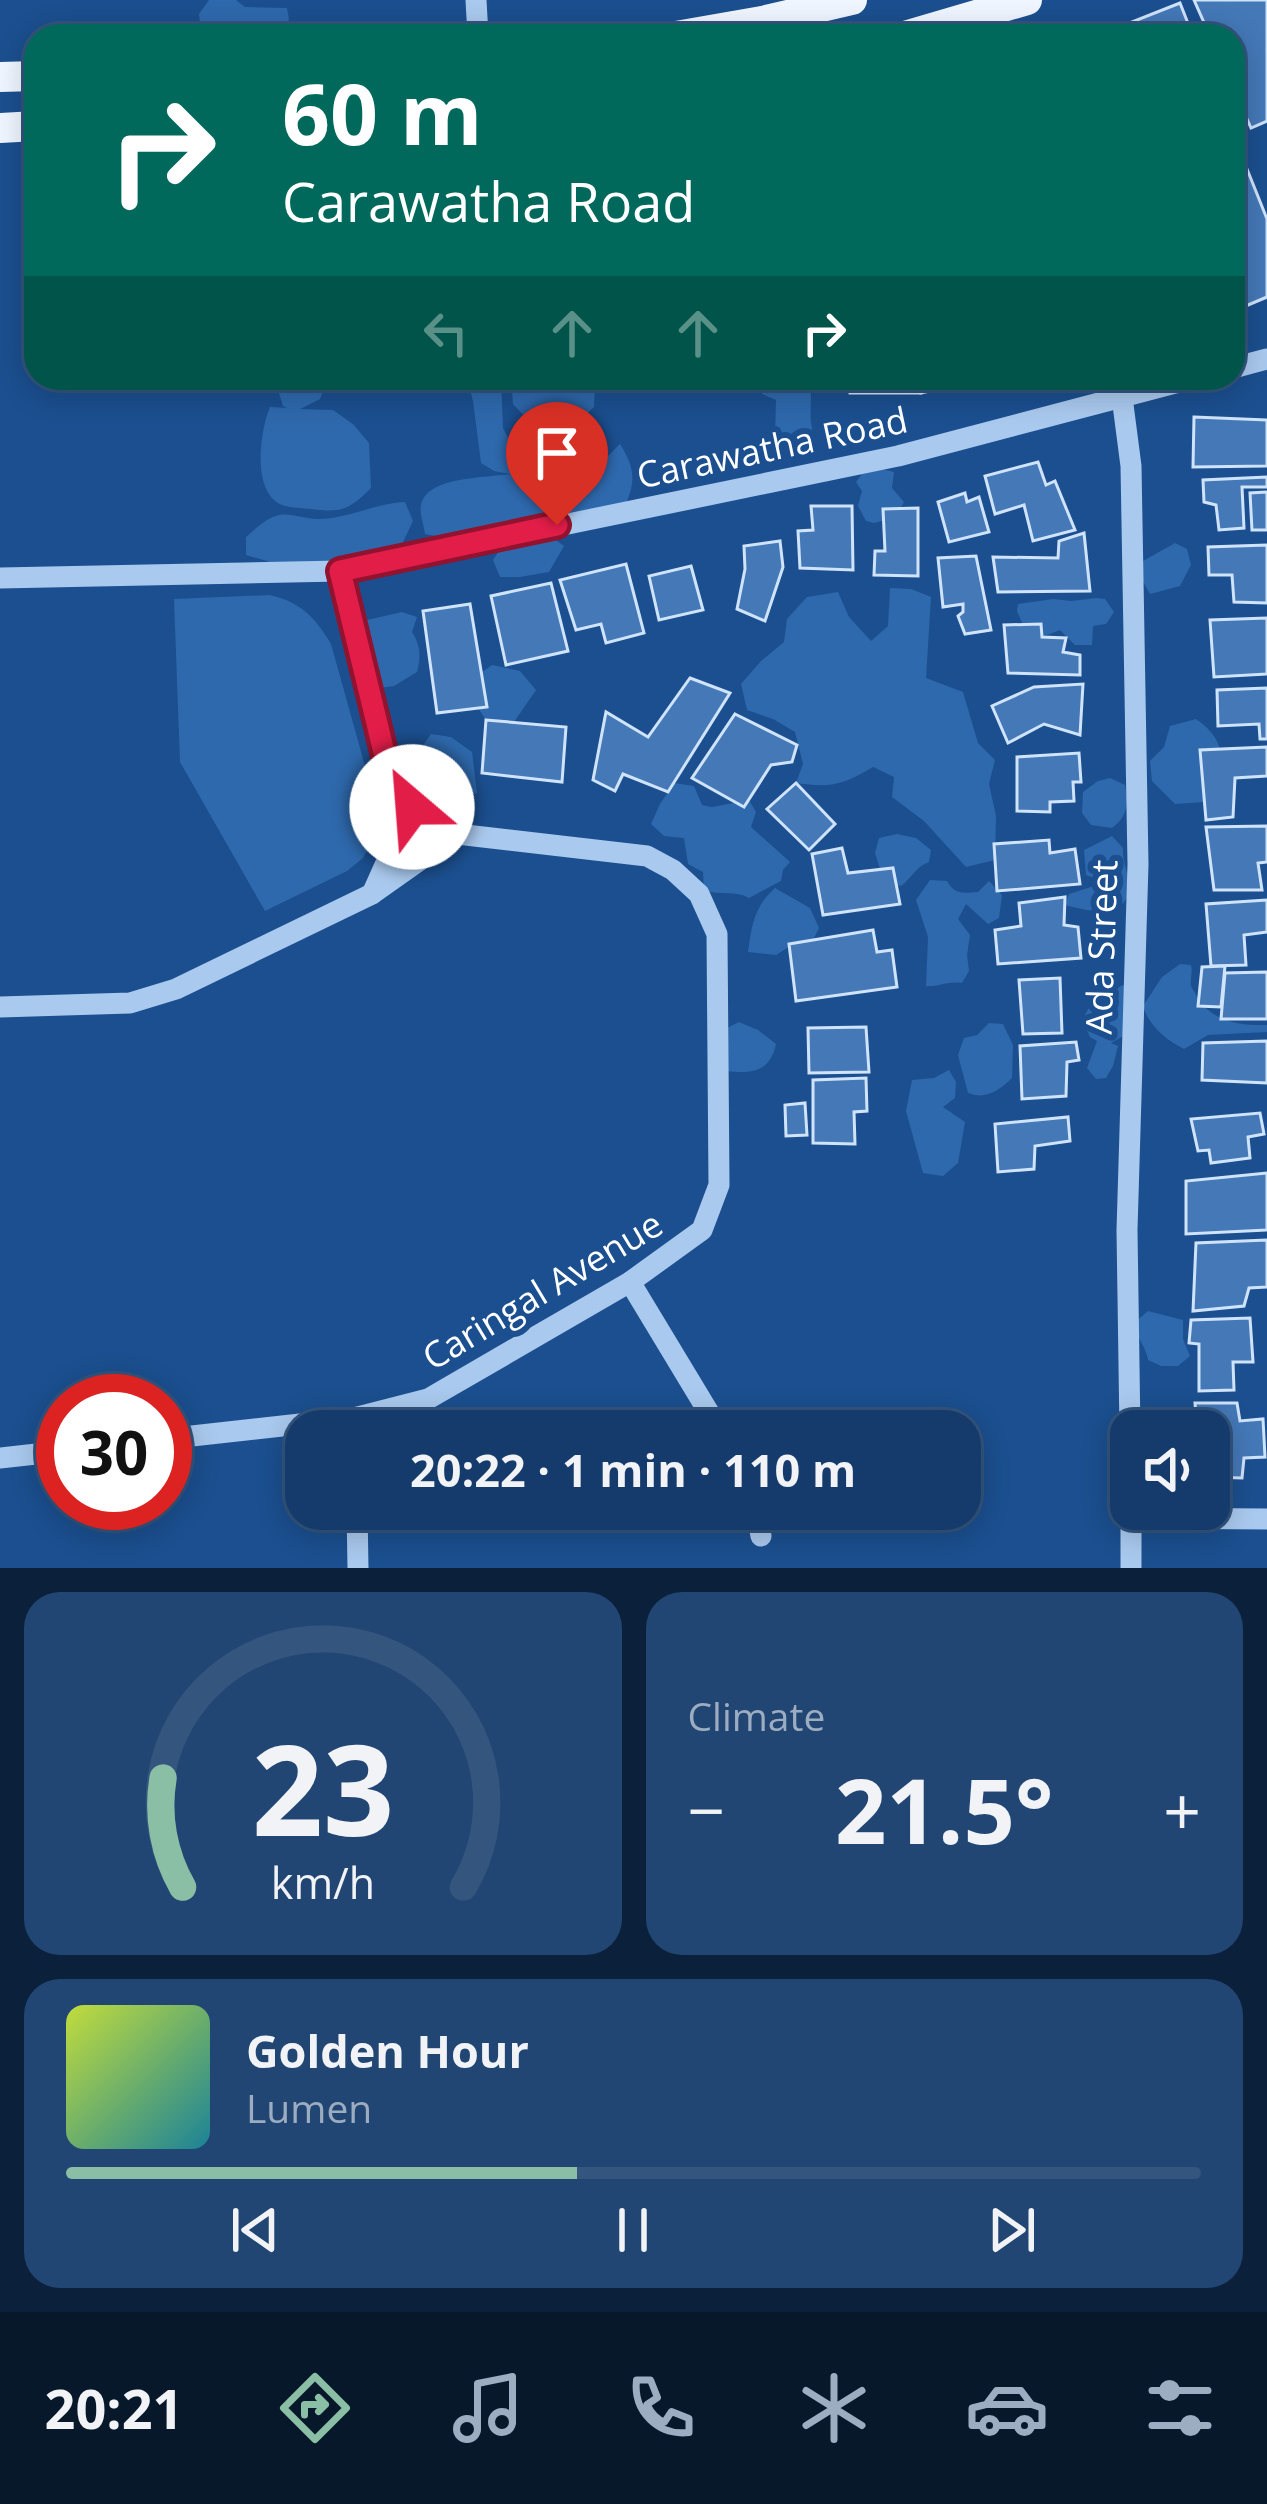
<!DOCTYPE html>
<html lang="en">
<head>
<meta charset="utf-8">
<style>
	body { margin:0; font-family:"Open Sans",sans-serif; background:#214673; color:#f1f3f6; height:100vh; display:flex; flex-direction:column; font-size:45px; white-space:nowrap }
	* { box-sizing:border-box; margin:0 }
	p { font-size:39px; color:#9dadc1 }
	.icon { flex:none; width:66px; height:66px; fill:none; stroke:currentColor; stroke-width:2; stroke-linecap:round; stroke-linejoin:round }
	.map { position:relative; height:1568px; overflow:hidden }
	.details { display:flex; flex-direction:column; gap:24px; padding:24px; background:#0b203b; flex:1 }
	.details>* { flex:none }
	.hud { position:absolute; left:24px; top:24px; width:1221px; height:366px; border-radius:36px; box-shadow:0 6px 30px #0003,0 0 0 3px #33557e; background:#00695c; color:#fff; overflow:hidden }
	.controls { position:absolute; left:1110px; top:1410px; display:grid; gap:24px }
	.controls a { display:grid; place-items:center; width:120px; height:120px; border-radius:24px; background:#143b6b; box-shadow:0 6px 30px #0003,0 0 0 3px #33557e; font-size:60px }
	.speed { position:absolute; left:36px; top:1374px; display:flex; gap:24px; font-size:60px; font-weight:700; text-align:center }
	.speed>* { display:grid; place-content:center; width:156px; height:156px; border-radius:50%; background:#143b6b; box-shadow:0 6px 30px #0003,0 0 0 3px #33557e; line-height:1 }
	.speed .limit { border:18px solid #d22; background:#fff; color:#111 }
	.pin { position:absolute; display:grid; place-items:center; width:102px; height:102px; color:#fff; margin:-123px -51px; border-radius:50% 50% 50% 0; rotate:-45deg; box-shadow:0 0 12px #0007 }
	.pin .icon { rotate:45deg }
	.me { position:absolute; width:132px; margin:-66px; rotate:333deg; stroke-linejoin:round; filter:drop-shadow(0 0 9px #0008) }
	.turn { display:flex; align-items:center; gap:42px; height:252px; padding:0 60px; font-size:54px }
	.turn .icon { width:156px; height:156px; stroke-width:2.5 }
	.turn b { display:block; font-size:84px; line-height:102px }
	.lanes { display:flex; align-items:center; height:114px; padding:0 60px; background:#0003; justify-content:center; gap:60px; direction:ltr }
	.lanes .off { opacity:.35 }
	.big { font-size:90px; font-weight:700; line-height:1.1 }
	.details .card { flex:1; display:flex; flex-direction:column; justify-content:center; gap:18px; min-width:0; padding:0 42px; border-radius:36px; background:#214673 }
	.details .dial { align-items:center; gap:0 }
	.dial svg { height:312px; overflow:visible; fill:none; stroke:#33557e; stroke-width:7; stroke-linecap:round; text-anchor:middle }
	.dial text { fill:#f1f3f6; stroke:none }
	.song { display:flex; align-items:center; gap:36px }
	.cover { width:144px; height:144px; border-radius:18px; background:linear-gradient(135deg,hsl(70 70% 55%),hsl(190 70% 35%)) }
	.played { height:12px; border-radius:6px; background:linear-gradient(90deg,#8abfa5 45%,#33557e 45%) }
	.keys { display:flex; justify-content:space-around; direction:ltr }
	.heat { display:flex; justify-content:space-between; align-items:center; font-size:66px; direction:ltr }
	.details .tiles { flex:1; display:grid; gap:24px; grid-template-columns:1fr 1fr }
	.card:last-child { grid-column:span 2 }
	.trip { position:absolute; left:285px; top:1410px; width:696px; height:120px; border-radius:36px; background:#143b6b; box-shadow:0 6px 30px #0003,0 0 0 3px #33557e; font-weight:700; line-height:120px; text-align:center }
	.tabs { display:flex; height:192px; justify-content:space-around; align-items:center; background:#08182b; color:#9dadc1 }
	.tabs .icon { width:84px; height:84px }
	.tabs .selected { color:#8abfa5 }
	.tabs b { font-size:54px; color:#f1f3f6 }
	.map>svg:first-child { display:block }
</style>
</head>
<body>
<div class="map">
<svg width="1267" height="1568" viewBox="0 0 1267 1568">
	<rect width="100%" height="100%" fill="#1b4f8f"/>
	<g fill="#2e69ad">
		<polygon points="209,0 236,0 245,7 287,8 289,19 283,36 206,36 201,29 199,14"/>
		<path d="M 281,378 L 328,378 L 320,399 L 300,409 L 333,410 L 353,424 L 369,443 L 371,488 C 349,510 341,513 311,509 C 302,508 290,508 282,505 C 251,492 260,431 270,407 L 287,408 L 283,406 L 278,390 Z"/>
		<path d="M 467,378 L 501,378 L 503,428 L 521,463 L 515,474 L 544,470 L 569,446 L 592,451 L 604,460 L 620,444 C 637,471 635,483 623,511 L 532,516 L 456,540 L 425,534 C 424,526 419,513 421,505 C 427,476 486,478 510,474 L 494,471 L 481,463 L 473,401 Z"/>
		<polygon points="511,378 595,378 594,407 575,425 551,417 527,419 513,404"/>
		<path d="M 764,378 L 809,378 C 814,400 807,414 814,436 L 791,450 L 775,437 L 776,400 L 762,394 Z"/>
		<polygon points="878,468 894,472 892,488 904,502 896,517 874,523 866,521 858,506 862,491 856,482 862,474"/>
		<path d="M 405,502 L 413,521 L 402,544 L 384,570 L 289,574 L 270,562 L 246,555 L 246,537 C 255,529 266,518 279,515 C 291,513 305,519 318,519 C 348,519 375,503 405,502 Z"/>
		<polygon points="549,535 564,546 549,572 520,577 500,577 493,560 503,545"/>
		<polygon points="1175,543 1187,549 1191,565 1180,586 1150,594 1140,576 1143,561"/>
		<path d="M 890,588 L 911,589 L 931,597 L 926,678 L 963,692 L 978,743 L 995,760 L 989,784 L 996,816 L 995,860 L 966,867 L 924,821 L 892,797 L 894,777 L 873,767 C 843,785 831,788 796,783 L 803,764 L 795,732 L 773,719 L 747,710 L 741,684 L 761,661 L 784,642 L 787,619 L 807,597 L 838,592 L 849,617 L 871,641 L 888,626 Z"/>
		<path d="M 270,595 C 300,602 315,617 331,644 L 377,809 L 372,841 L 363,858 L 347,871 L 265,911 L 180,762 L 174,599 Z"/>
		<polygon points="1097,598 1105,599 1114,612 1106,624 1093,626 1092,645 1075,645 1060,630 1042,637 1032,627 1023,625 1017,611 1018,604 1053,599 1071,601"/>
		<path d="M 402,612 L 417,617 L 412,632 C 421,646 421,657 417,672 L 394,686 L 379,688 C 361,659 355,653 367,620 Z"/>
		<polygon points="492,665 520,671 536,690 514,722 486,720 478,708 481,673"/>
		<path d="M 1196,719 C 1230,742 1226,770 1204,802 L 1175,804 L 1152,781 L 1150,761 L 1164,747 L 1170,726 Z"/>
		<polygon points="431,734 451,737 472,752 477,793 463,797 429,782 416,755"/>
		<path d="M 1110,778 L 1125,785 C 1128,804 1128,816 1112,828 L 1091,825 L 1082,813 L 1083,792 L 1098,781 Z"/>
		<path d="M 674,783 L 694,786 L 702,805 L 712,807 L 749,800 L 756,812 L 751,827 L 790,862 L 783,870 L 781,881 L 749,898 C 735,890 720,896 704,890 L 703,872 L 688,864 L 684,838 L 664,836 L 651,824 L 660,804 Z"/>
		<path d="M 897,834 L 916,838 L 931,850 L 929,862 C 915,867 912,878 901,886 L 884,882 L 875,853 L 879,838 Z"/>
		<path d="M 1112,836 L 1123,848 C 1122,862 1129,873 1129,887 C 1127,921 1087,911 1065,905 L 1069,894 L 1097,885 L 1097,879 L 1086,875 L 1084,850 Z"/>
		<path d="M 930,880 L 947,881 C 955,895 963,893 978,892 L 989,881 L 1002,895 L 999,918 L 988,924 L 966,904 L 958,919 L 970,935 L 967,955 L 969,971 L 962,983 C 948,981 939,987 926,986 L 928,937 L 916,900 Z"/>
		<path d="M 775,888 L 810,908 L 819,928 L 813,940 L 795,943 L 776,955 L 748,952 C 752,924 754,907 775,888 Z"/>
		<path d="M 1180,964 L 1191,965 C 1193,972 1190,979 1191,986 C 1192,989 1195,992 1196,995 C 1210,1021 1239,1026 1267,1025 L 1267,1032 L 1208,1035 L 1184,1049 C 1166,1040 1149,1026 1143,1006 L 1162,977 Z"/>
		<polygon points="1123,985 1142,997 1125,1035 1111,1043 1118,1046 1113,1066 1106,1078 1096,1079 1087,1068 1097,1041 1090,1037 1082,1020 1093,1001"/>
		<path d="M 739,1022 L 758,1030 L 776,1044 C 770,1072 752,1074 727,1071 L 723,1030 Z"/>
		<path d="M 989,1023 L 1003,1024 L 1013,1045 L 1012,1078 C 999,1091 985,1100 968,1093 L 958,1055 L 964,1038 L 977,1035 Z"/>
		<polygon points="949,1070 956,1082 955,1098 943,1107 965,1122 958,1163 943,1176 923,1173 906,1111 912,1080 934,1078"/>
		<path d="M 1148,1311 L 1183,1320 L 1183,1339 L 1190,1356 L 1178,1366 L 1161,1366 L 1148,1360 C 1146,1346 1136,1338 1134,1323 Z"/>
	</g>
	<g fill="#4478b7" stroke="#cfe3fa" stroke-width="3">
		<polygon points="1194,0 1267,0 1267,121 1251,128 1233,87 1233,36 1210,36"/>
		<polygon points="1180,3 1193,36 1123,36 1119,27"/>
		<polygon points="1233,134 1267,219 1267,297 1234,311"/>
		<rect x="850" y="378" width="71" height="15"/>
		<polygon points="921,378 993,378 921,393"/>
		<polygon points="1194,417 1267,420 1267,466 1193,467"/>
		<polygon points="1038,462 1046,485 1055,481 1075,530 1033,541 1024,505 995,514 985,476"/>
		<polygon points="1267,477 1267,487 1242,487 1244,528 1219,530 1216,505 1204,502 1203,480"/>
		<polygon points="1267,492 1267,530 1252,530 1250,493"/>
		<polygon points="965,493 967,502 979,497 989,532 949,542 938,502"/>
		<polygon points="811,506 852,506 853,570 800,568 798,531 813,530"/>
		<polygon points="918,508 918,576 874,575 875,551 885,551 883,509"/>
		<polygon points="1084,533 1090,591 998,592 993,557 1058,558 1059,541"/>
		<polygon points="780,541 783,567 765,621 737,609 745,569 744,546"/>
		<polygon points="1267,545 1267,603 1234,602 1232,575 1209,575 1208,547"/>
		<polygon points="976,556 991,630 965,634 958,616 963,612 963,604 943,607 938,558"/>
		<polygon points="626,564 644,633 606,643 601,624 576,630 560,580"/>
		<polygon points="691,566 703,610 659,620 649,576"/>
		<polygon points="551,583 568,651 506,665 491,596"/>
		<polygon points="470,604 487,707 437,713 423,611"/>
		<polygon points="1267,618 1267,674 1214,677 1210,620"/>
		<polygon points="1041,624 1042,637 1066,638 1063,652 1080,655 1080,675 1008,673 1004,625"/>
		<polygon points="690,678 730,693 668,792 623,774 615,791 593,780 606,712 648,737"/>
		<polygon points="1083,684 1080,735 1044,724 1008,743 992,706 1034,687"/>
		<polygon points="1267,688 1267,739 1260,739 1259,724 1218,726 1217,690"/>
		<polygon points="735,714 797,745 792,762 771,765 744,807 692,778"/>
		<polygon points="486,720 566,727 562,782 482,773"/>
		<polygon points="1267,747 1267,776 1235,778 1233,817 1206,820 1200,750"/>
		<polygon points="1079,753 1081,782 1073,782 1074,801 1050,802 1050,812 1017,811 1017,757"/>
		<polygon points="796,783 835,824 809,850 767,809"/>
		<polygon points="1267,826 1267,862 1258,863 1262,890 1214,890 1206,827"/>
		<polygon points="1049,840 1050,853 1075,849 1080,884 997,891 994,844"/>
		<polygon points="842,848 848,873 893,868 900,904 823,915 812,854"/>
		<polygon points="1065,897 1064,925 1078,927 1081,958 998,964 995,930 1021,926 1019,903"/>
		<polygon points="1267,900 1267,932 1244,935 1246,965 1211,966 1206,904"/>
		<polygon points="873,930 877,952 892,950 897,987 796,1001 789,944"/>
		<polygon points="1225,966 1221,1007 1198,1006 1202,967"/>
		<polygon points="1267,972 1267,1019 1221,1019 1225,973"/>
		<polygon points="1060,978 1062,1033 1023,1034 1019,980"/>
		<polygon points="866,1027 869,1072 809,1073 808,1028"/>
		<polygon points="1267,1041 1267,1083 1202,1080 1203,1043"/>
		<polygon points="1076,1042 1079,1060 1067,1062 1066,1096 1022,1099 1020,1046"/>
		<polygon points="866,1078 867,1111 854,1112 855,1144 813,1143 813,1080"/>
		<polygon points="805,1103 807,1135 786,1136 785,1105"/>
		<polygon points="1260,1113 1264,1134 1248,1137 1250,1158 1211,1163 1209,1150 1198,1151 1191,1119"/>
		<polygon points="1068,1117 1070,1141 1035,1146 1034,1169 998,1172 995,1124"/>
		<polygon points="1267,1173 1267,1230 1186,1234 1186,1181"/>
		<polygon points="1267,1240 1267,1287 1249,1288 1244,1306 1193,1311 1196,1243"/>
		<polygon points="1250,1318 1253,1362 1233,1362 1234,1390 1199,1391 1199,1344 1189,1343 1191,1320"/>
		<polygon points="1195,1403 1237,1403 1240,1421 1263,1419 1265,1457 1244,1458 1242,1478 1209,1477 1209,1431 1197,1431"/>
	</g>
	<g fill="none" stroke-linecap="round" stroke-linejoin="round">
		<g stroke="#a9c9ee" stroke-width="21">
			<polyline points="476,0 478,36"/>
			<polyline points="1233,368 1267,359"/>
			<polyline points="1122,397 1131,466 1138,864 1127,1230 1131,1500"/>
			<polyline points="0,578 340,571 898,456 1194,378"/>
			<polyline points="372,894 411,807"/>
			<polyline points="0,1007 130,1003 176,989 372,894 457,834"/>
			<polyline points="630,1282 720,1431"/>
			<path d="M 165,1439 L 354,1418 L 428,1399 L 630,1282 L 702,1230 L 719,1185 L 717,934 L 699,894 L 673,870 L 647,856 L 457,834 C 425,820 412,808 391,781 L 340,571"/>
			<polyline points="0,1458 63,1451"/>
			<polyline points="357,1509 358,1568"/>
			<polyline points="756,1509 761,1536"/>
			<polyline points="1131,1509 1131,1568"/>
			<polyline points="1131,1518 1267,1519"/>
		</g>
		<g stroke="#f0f6ff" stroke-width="30">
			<polyline points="676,36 762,21 852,0"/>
			<polyline points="905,36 1027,0"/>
			<polyline points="0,77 36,76"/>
			<polyline points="0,128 36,126"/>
		</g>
	</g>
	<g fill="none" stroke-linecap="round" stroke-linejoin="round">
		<g stroke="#92132f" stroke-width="30">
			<polyline id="route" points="412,807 391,781 340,571 557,525"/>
		</g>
		<use href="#route" stroke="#e11d48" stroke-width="21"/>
	</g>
	<g text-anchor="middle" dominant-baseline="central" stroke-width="12" stroke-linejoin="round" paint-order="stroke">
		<g font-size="36" fill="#fff" stroke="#1b4f8f">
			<text transform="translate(772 447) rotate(-12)">Carawatha Road</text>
			<text transform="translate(1101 947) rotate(-88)">Ada Street</text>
			<text transform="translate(542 1290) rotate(-31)">Caringal Avenue</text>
		</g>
	</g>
</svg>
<div class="controls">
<a><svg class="icon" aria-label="sound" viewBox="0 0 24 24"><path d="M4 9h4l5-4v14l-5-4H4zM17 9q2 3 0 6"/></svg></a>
</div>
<div class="speed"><div class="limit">30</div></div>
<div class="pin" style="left:557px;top:525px;background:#d93025"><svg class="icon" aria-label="arrive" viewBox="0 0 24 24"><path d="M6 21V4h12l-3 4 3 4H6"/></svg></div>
<svg class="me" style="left:412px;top:807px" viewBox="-20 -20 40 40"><circle r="19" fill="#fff"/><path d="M0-13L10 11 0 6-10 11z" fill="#e11d48"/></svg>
<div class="trip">20:22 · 1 min · 110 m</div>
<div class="hud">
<div class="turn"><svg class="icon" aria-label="right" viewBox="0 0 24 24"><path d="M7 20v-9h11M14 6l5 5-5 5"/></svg><div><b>60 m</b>Carawatha Road</div></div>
<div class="lanes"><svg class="icon off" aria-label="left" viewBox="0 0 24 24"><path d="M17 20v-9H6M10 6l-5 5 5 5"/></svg><svg class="icon off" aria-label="ahead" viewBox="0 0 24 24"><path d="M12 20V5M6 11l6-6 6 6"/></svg><svg class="icon off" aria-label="ahead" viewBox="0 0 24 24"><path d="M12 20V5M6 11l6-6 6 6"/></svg><svg class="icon" aria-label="right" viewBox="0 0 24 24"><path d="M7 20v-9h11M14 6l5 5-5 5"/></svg></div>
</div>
</div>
<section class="details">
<div class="tiles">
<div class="card dial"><svg viewBox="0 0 100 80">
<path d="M14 69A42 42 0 1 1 86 69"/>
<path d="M14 69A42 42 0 0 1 9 41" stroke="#8abfa5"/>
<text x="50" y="56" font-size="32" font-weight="700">23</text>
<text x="50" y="72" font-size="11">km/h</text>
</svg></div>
<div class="card"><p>Climate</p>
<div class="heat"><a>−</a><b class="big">21.5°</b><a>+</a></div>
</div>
<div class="card">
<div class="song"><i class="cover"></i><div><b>Golden Hour</b><p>Lumen</p></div></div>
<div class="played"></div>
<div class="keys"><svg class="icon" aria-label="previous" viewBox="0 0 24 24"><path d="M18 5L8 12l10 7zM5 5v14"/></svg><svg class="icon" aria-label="pause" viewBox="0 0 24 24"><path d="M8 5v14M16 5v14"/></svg><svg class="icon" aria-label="next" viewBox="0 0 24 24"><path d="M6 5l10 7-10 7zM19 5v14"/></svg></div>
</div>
</div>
</section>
<nav class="tabs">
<b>20:21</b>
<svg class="icon selected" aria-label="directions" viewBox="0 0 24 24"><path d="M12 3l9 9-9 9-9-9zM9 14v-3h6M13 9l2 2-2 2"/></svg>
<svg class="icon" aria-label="music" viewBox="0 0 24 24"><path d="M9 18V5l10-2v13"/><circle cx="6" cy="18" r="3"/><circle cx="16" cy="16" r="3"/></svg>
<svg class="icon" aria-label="phone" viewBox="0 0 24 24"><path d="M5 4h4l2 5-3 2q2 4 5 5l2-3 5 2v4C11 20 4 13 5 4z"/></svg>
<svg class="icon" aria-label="climate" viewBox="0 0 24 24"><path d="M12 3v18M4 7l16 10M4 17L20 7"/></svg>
<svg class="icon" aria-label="car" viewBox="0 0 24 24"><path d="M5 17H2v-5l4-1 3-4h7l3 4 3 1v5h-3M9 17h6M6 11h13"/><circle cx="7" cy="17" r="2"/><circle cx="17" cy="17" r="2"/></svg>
<svg class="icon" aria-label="filters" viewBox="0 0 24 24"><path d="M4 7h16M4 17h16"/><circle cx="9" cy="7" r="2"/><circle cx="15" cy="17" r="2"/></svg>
</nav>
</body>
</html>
